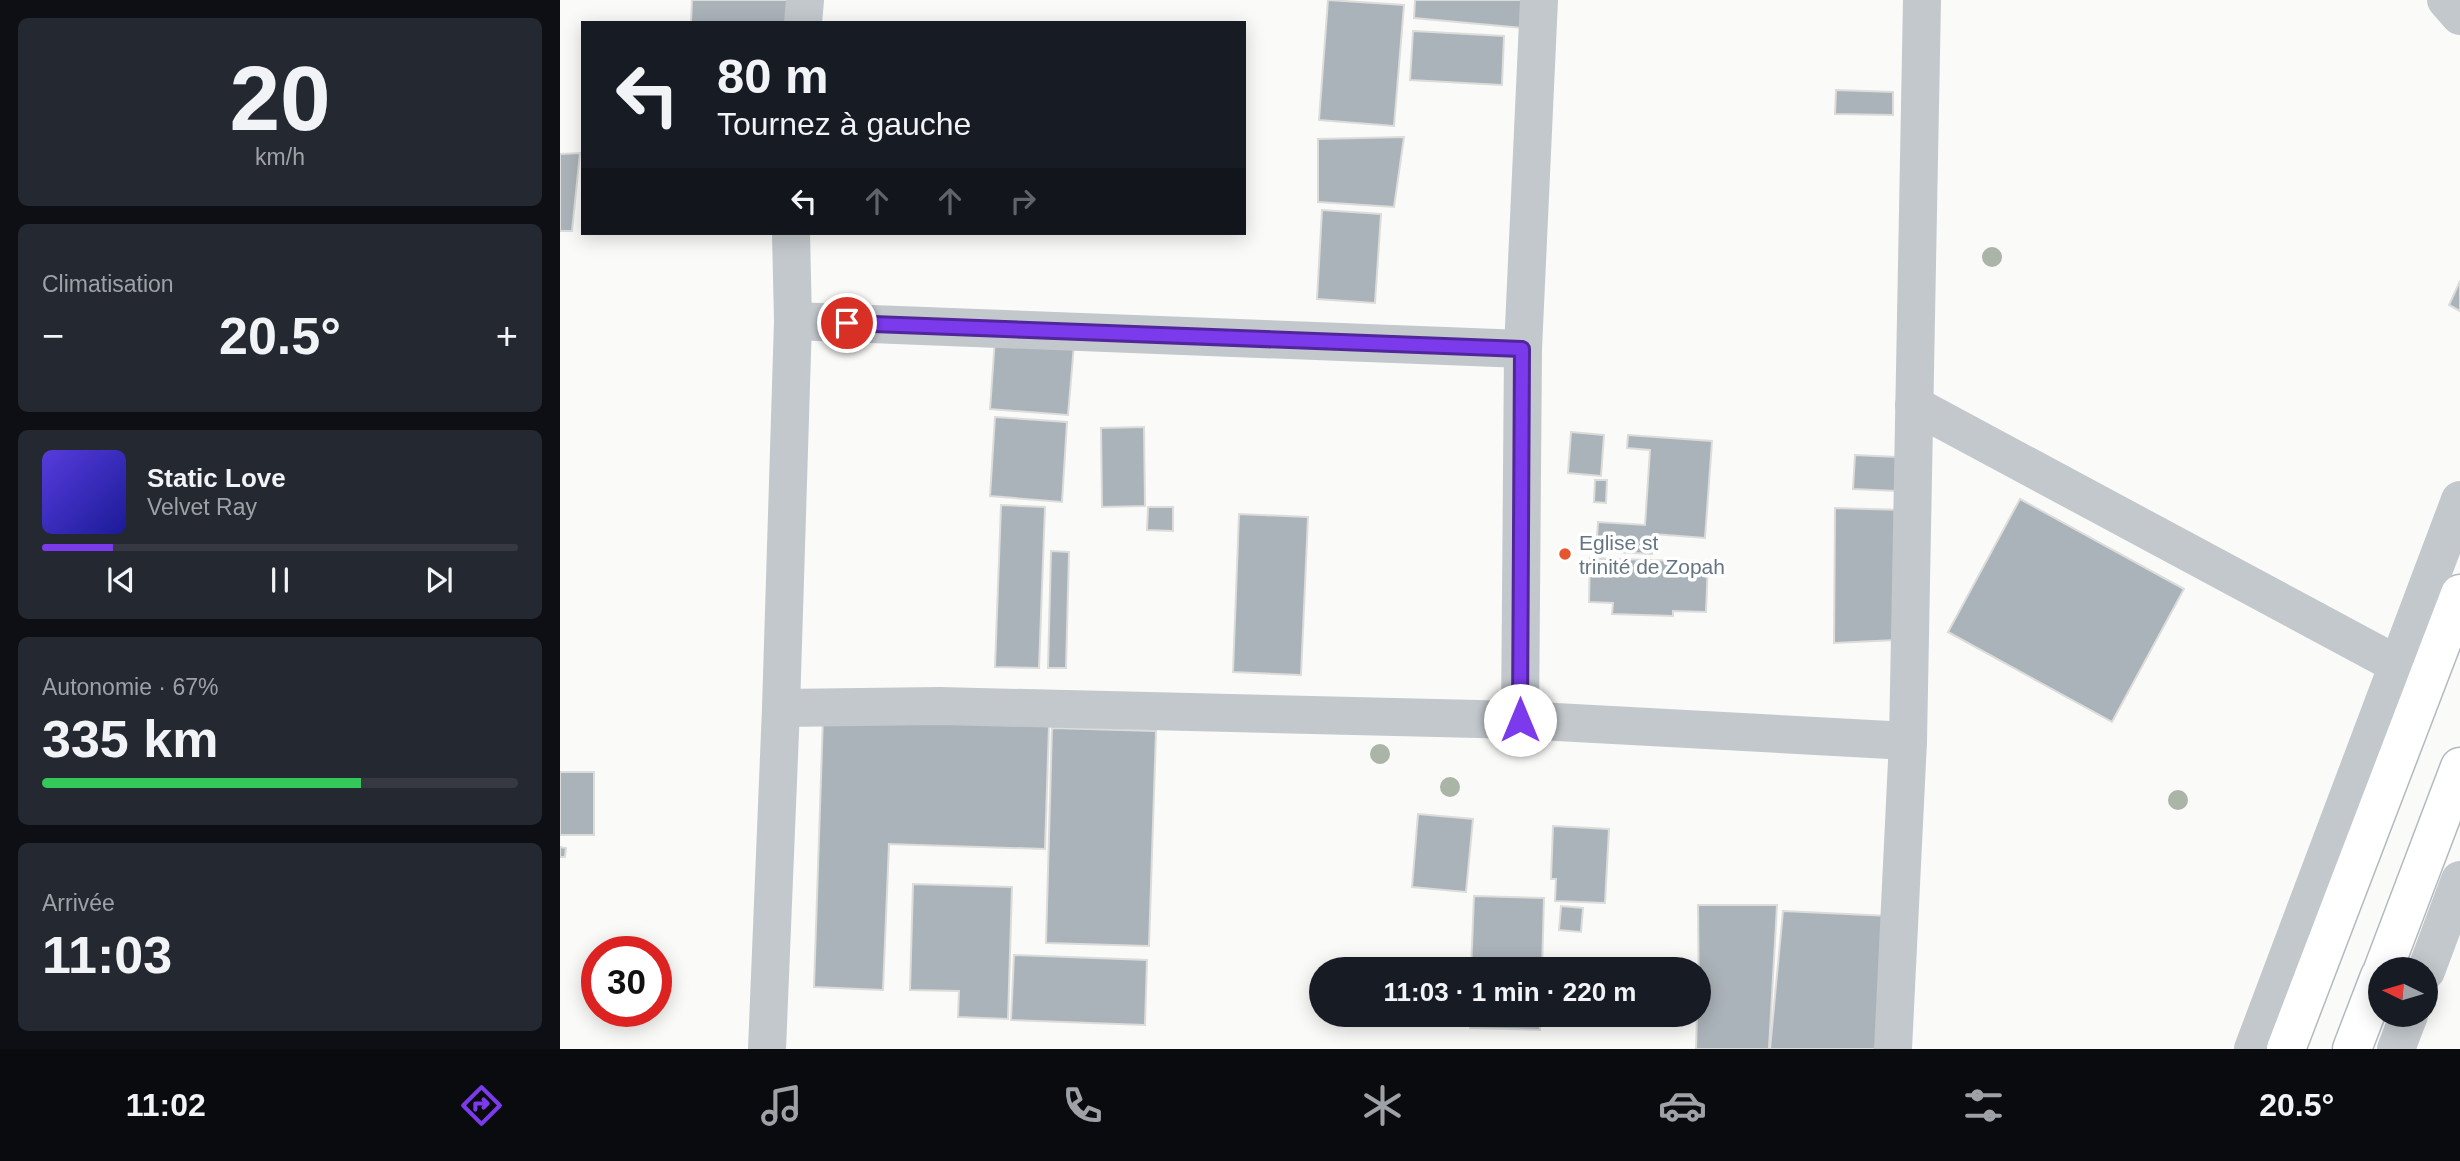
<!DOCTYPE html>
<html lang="fr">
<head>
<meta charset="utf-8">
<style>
	body { margin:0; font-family:Helvetica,sans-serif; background:#242831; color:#f1f3f6; height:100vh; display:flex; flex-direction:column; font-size:26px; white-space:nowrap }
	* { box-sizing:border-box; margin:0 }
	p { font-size:23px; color:#9ea1a6 }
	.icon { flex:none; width:38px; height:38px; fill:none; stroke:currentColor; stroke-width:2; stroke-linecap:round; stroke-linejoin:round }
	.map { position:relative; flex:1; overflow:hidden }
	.details { display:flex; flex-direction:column; gap:18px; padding:18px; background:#0d0f14; width:560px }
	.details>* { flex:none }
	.banner { position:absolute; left:21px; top:21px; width:665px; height:214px; border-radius:0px; box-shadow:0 4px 18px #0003; background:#171b24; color:#f1f3f6; overflow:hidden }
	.needle { width:46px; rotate:275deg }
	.buttons { position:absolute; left:1808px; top:957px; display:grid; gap:14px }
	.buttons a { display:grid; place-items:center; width:70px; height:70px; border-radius:50%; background:#171b24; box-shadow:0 4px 18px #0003; font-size:35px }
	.speed { position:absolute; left:21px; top:936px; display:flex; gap:14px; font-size:35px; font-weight:700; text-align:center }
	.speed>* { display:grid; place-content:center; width:91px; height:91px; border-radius:50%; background:#171b24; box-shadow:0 4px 18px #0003; line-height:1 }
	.speed .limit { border:10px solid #d22; background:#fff; color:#111 }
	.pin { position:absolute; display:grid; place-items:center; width:60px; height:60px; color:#fff; margin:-30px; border:4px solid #fff; border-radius:50%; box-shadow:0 2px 7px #0007 }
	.me { position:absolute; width:77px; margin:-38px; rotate:0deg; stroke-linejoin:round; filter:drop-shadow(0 0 5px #0008) }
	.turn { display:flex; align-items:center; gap:24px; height:147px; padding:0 21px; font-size:32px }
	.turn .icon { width:91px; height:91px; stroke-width:2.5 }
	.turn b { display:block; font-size:49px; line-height:60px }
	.lanes { display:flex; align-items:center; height:66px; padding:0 21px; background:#0003; justify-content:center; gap:35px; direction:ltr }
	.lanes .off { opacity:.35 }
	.big { font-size:52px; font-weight:600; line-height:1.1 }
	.details .card { flex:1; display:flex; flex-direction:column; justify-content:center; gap:10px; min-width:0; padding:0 24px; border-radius:10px; background:#242831 }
	.details .dial { align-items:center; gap:0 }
	.dial b { font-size:91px; line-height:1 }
	.song { display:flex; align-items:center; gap:21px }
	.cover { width:84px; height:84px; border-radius:10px; background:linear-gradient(135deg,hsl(250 70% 55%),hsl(240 70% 35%)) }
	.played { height:7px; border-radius:4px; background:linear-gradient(90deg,#7c3aed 15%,#363941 15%) }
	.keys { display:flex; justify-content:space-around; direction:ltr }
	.heat { display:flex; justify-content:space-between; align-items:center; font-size:38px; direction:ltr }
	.charge { height:10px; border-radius:5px; background:linear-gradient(90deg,#34c759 67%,#363941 0) }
	.trip { position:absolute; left:749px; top:957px; width:402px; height:70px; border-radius:35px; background:#171b24; box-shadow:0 4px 18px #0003; font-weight:600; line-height:70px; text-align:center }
	.menu { display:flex; height:112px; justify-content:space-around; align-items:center; background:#090b0e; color:#9ea1a6 }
	.menu .icon { width:49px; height:49px }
	.menu .on { color:#7c3aed }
	.menu b { font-size:32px; color:#f1f3f6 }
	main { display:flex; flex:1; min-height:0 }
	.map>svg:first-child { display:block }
</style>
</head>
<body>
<main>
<section class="details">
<div class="card dial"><b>20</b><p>km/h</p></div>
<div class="card"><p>Climatisation</p>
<div class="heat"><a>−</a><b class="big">20.5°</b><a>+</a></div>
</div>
<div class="card">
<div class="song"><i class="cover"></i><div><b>Static Love</b><p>Velvet Ray</p></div></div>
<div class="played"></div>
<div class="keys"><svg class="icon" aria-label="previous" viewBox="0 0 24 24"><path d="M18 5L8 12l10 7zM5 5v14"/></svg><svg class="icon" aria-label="pause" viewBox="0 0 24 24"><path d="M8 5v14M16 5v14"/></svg><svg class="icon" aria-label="next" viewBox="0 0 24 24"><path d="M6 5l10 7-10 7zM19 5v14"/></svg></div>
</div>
<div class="card"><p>Autonomie · 67%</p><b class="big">335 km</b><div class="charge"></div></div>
<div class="card"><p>Arrivée</p><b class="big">11:03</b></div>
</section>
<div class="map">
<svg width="1900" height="1049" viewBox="0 0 1900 1049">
	<rect width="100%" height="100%" fill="#fafaf8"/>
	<g fill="#aab3b9" stroke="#dcdcda" stroke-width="2">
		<polygon points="132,0 229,0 226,23 131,23"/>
		<polygon points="768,0 844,5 834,126 759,120"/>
		<polygon points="855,0 976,0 973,29 854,18"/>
		<polygon points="853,31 944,36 942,85 850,80"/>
		<polygon points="1276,90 1333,92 1333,115 1275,114"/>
		<polygon points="844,137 834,207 758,202 758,139"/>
		<polygon points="20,153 12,231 0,231 0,154"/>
		<polygon points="762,210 821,214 815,303 757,299"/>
		<polygon points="1900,281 1900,311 1889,305"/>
		<polygon points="435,339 514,345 508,415 430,409"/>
		<polygon points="435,417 507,422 502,502 430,496"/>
		<polygon points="584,427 585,506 542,507 541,428"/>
		<polygon points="1011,432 1044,435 1041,476 1008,473"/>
		<polygon points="1068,435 1152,441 1145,538 1094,534 1092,554 1036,551 1038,522 1085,525 1090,450 1067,448"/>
		<polygon points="1295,455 1338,457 1336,491 1293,489"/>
		<polygon points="1035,480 1047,480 1046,503 1034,502"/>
		<polygon points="1460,499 1624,589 1552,722 1388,632"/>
		<polygon points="441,505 485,507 479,668 435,667"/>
		<polygon points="588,507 613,507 613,531 587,530"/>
		<polygon points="1275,508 1343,510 1336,640 1274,643"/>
		<polygon points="679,514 748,517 741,675 673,672"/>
		<polygon points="491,551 509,552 506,668 488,668"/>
		<polygon points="1030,558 1148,562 1146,612 1113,611 1113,616 1052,614 1053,603 1029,602"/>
		<polygon points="263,717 489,725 485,849 329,844 323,990 254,987"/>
		<polygon points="492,728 596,731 589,946 486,943"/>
		<rect x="0" y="772" width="34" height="63"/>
		<polygon points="858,814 913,819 906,892 852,887"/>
		<polygon points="993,826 1049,829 1045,903 995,901 996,879 991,879"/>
		<polygon points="0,847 6,848 5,857 0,857"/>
		<polygon points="353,884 452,887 448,1019 398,1017 399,991 350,990"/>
		<polygon points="914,896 984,898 982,970 911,970"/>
		<polygon points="1138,905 1217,905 1209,1049 1136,1049 1137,1015 1139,1015"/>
		<polygon points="1001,906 1023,908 1021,932 999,930"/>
		<polygon points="1223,911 1329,916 1322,1049 1210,1049"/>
		<polygon points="454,955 587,960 585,1025 451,1020"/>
		<polygon points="910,1015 981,1015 980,1030 910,1028"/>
	</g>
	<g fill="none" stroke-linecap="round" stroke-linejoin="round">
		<g stroke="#b3babf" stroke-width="41">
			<g id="secondary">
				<polyline points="1823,970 1900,767"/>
				<polyline points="1726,1049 1900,594"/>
				<polyline points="1792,1049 1820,976"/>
			</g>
		</g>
		<g stroke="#c3c8cc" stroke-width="38">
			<polyline points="1886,0 1900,16"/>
			<polyline points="243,23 245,0"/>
			<polyline points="233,321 963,349"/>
			<polyline points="1354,405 1838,665"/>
			<polyline points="221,708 380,706 960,720 1348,741"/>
			<polyline points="960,720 963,349 979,0"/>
			<polyline points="1866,971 1900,880"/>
			<polyline points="207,1049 221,708 233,321 231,233"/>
			<polyline points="1333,1049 1348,741 1362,0"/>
			<polyline points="1693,1049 1900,500"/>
			<polyline points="1836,1049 1849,1015"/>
		</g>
		<use href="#secondary" stroke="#fff" stroke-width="38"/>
	</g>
	<g fill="#aab4a7">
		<circle cx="1432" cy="257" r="10"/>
		<circle cx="820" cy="754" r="10"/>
		<circle cx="890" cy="787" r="10"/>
		<circle cx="1618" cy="800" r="10"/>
	</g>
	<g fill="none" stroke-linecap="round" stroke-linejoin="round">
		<g stroke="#51269a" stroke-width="18">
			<polyline id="route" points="287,323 962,349 960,720"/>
		</g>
		<use href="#route" stroke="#7c3aed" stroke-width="12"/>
	</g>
	<circle fill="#e4572e" stroke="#fff" stroke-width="2.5" cx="1005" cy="554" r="7"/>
	<g text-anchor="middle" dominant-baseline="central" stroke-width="7" stroke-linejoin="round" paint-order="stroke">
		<g font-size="21" fill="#657683" stroke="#fff" text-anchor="start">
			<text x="1019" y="542">Eglise st<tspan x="1019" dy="24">trinité de Zopah</tspan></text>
		</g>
	</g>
</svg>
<div class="buttons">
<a><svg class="needle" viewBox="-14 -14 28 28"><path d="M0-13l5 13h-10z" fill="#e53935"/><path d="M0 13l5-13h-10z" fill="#9ea1a6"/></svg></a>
</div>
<div class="speed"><div class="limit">30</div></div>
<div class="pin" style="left:287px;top:323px;background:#d93025"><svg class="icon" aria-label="arrive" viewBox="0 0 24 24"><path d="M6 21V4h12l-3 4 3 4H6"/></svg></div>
<svg class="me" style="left:960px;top:720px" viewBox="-20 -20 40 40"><circle r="19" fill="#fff"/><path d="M0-13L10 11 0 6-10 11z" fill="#7c3aed"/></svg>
<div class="trip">11:03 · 1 min · 220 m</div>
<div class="banner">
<div class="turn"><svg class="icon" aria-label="left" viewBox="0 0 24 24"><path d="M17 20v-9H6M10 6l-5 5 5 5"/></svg><div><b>80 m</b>Tournez à gauche</div></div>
<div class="lanes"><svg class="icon" aria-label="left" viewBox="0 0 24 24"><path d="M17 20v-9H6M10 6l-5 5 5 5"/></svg><svg class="icon off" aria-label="ahead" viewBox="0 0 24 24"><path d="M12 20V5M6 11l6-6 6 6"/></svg><svg class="icon off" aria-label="ahead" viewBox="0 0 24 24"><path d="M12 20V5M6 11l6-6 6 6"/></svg><svg class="icon off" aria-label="right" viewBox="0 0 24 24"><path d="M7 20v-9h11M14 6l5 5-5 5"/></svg></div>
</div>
</div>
</main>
<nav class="menu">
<b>11:02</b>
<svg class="icon on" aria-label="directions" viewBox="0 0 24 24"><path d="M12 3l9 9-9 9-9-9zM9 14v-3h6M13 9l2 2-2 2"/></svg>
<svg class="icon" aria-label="music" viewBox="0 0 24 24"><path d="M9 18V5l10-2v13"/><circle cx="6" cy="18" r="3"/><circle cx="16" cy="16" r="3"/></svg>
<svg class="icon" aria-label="phone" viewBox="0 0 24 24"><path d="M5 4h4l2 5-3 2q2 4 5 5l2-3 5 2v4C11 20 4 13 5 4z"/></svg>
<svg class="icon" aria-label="climate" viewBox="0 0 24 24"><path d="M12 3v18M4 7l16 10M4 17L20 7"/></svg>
<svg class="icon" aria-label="car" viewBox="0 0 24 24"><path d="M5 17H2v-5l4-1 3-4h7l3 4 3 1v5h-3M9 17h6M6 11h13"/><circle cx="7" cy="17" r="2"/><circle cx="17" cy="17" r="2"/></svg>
<svg class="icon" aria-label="filters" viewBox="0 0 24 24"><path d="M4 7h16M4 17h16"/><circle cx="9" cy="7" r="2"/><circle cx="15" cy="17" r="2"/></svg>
<b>20.5°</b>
</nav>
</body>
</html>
